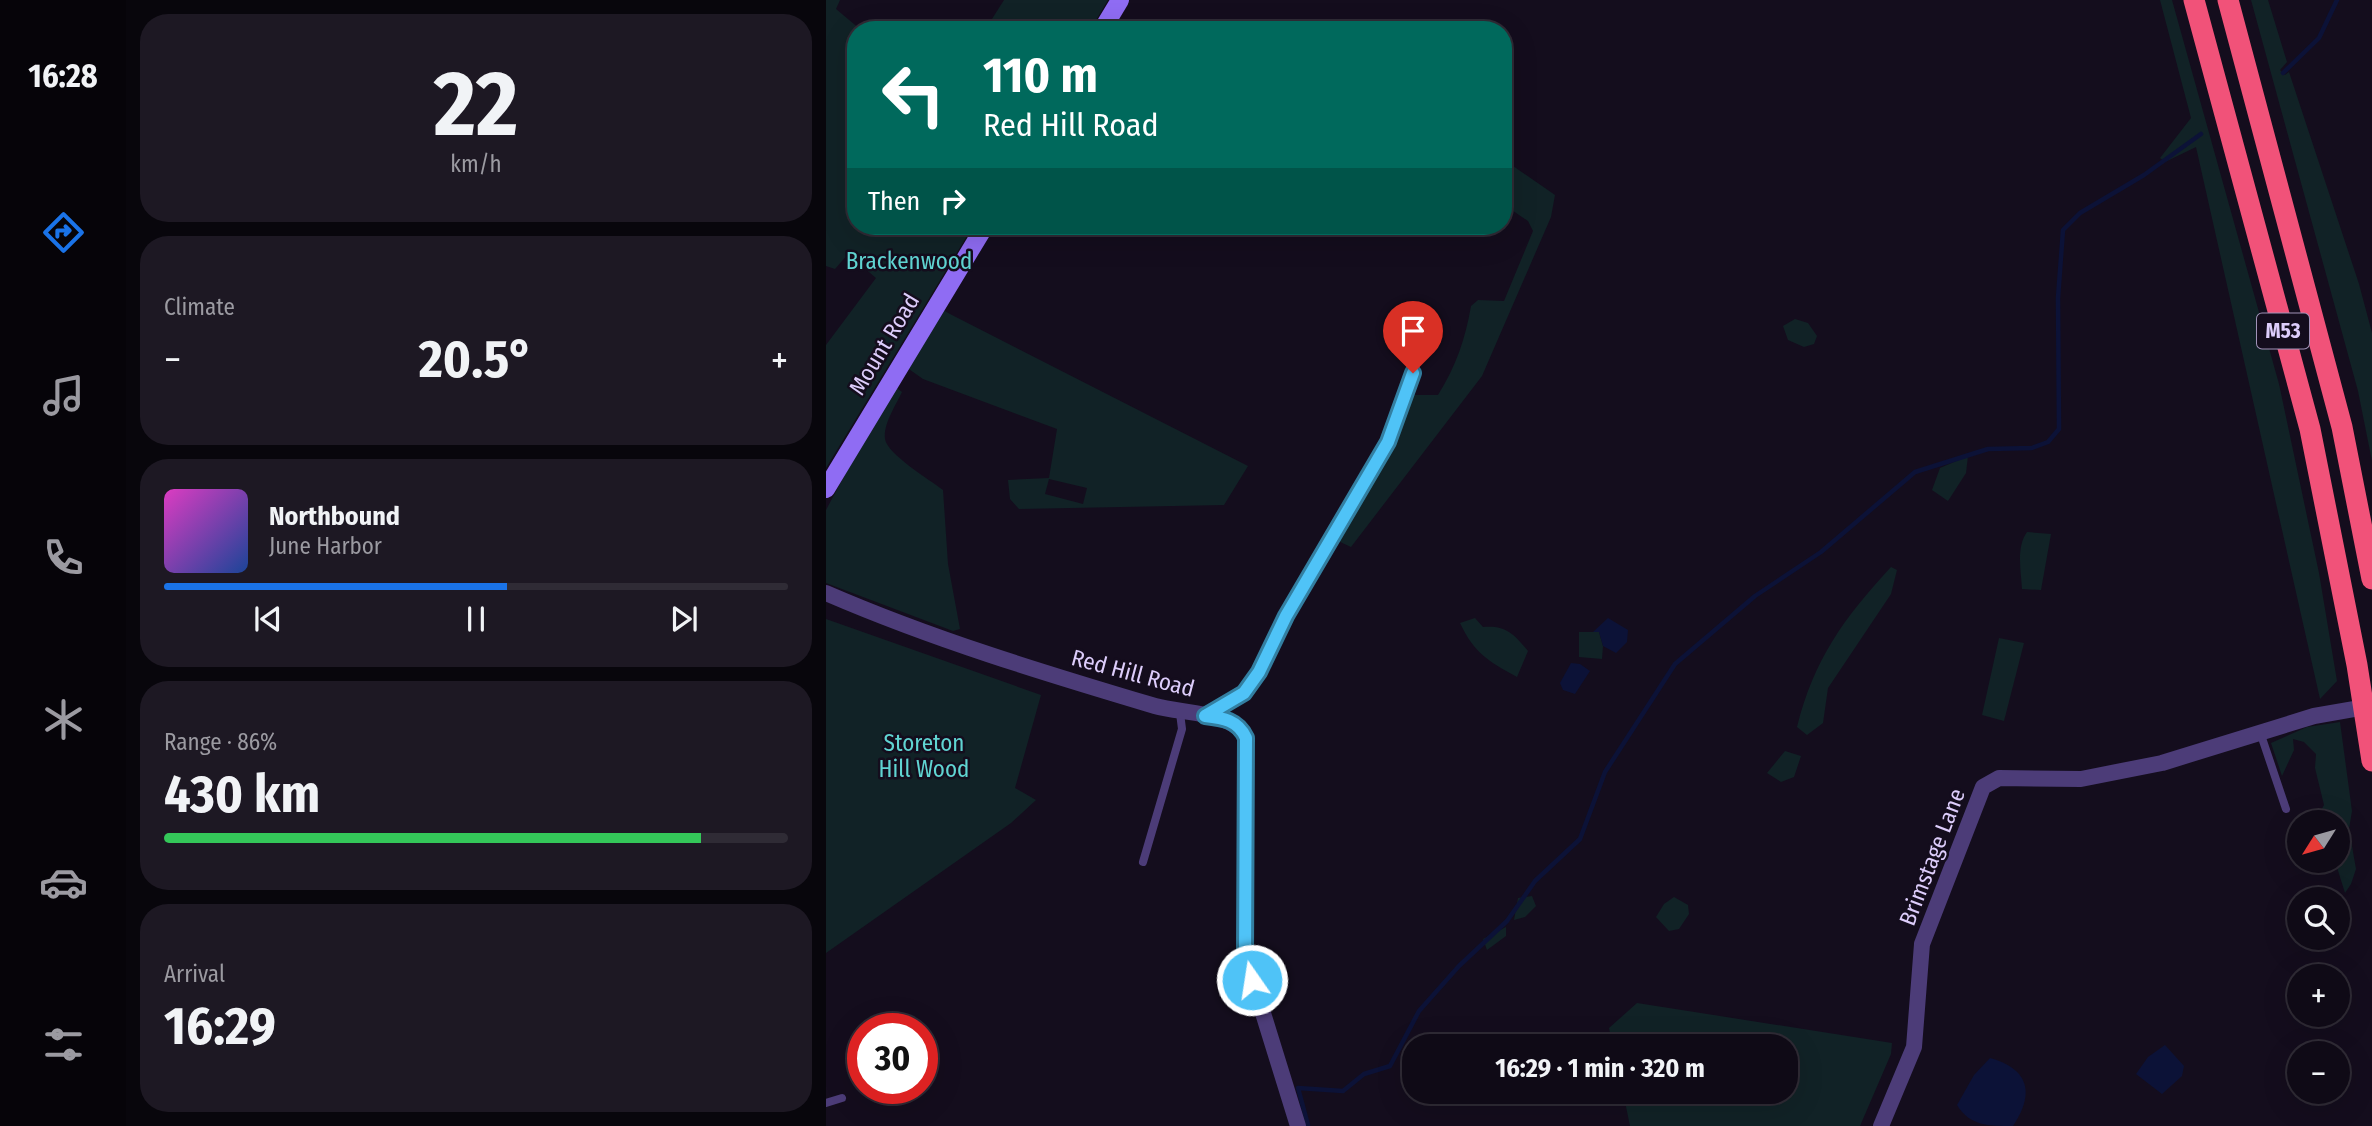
<!DOCTYPE html>
<html lang="en">
<head>
<meta charset="utf-8">
<style>
	body { margin:0; font-family:"Fira Sans Condensed",sans-serif; background:#1d1823; color:#f1f3f6; height:100vh; display:flex; flex-direction:column; font-size:26px; white-space:nowrap }
	* { box-sizing:border-box; margin:0 }
	p { font-size:23px; color:#9b9aa1 }
	.icon { flex:none; width:38px; height:38px; fill:none; stroke:currentColor; stroke-width:2; stroke-linecap:round; stroke-linejoin:round }
	.map { position:relative; flex:1; overflow:hidden }
	.side { display:flex; flex-direction:column; gap:14px; padding:14px; background:#08060c; width:700px }
	.side>* { flex:none }
	.guide { position:absolute; left:21px; top:21px; width:665px; height:214px; border-radius:28px; box-shadow:0 7px 28px #0002,0 0 0 2px #2f2b35; background:#00695c; color:#fff; overflow:hidden }
	.needle { width:46px; rotate:233deg }
	.buttons { position:absolute; left:1461px; top:810px; display:grid; gap:14px }
	.buttons a { display:grid; place-items:center; width:63px; height:63px; border-radius:50%; background:#0f0a16; box-shadow:0 7px 28px #0002,0 0 0 2px #2f2b35; font-size:35px }
	.speed { position:absolute; left:21px; top:1013px; display:flex; gap:14px; font-size:35px; font-weight:700; text-align:center }
	.speed>* { display:grid; place-content:center; width:91px; height:91px; border-radius:50%; background:#0f0a16; box-shadow:0 7px 28px #0002,0 0 0 2px #2f2b35; line-height:1 }
	.speed .limit { border:10px solid #d22; background:#fff; color:#111 }
	.pin { position:absolute; display:grid; place-items:center; width:60px; height:60px; color:#fff; margin:-72px -30px; border-radius:50% 50% 50% 0; rotate:-45deg; box-shadow:0 0 7px #0007 }
	.pin .icon { rotate:45deg }
	.me { position:absolute; width:77px; margin:-38px; rotate:347deg; stroke-linejoin:round; filter:drop-shadow(0 0 5px #0008) }
	.turn { display:flex; align-items:center; gap:24px; height:147px; padding:0 21px; font-size:32px }
	.turn .icon { width:91px; height:91px; stroke-width:2.5 }
	.turn b { display:block; font-size:49px; line-height:60px }
	.then { display:flex; align-items:center; height:66px; padding:0 21px; background:#0003; gap:14px; font-size:26px }
	.big { font-size:52px; font-weight:700; line-height:1.1 }
	.side .widget { flex:1; display:flex; flex-direction:column; justify-content:center; gap:10px; min-width:0; padding:0 24px; border-radius:28px; background:#1d1823 }
	.side .dial { align-items:center; gap:0 }
	.dial b { font-size:91px; line-height:1 }
	.song { display:flex; align-items:center; gap:21px }
	.cover { width:84px; height:84px; border-radius:10px; background:linear-gradient(135deg,hsl(310 70% 55%),hsl(220 70% 35%)) }
	.played { height:7px; border-radius:4px; background:linear-gradient(90deg,#1a73e8 55%,#2f2b35 55%) }
	.keys { display:flex; justify-content:space-around; direction:ltr }
	.heat { display:flex; justify-content:space-between; align-items:center; font-size:38px; direction:ltr }
	.charge { height:10px; border-radius:5px; background:linear-gradient(90deg,#34c759 86%,#2f2b35 0) }
	.trip { position:absolute; left:576px; top:1034px; width:396px; height:70px; border-radius:28px; background:#0f0a16; box-shadow:0 7px 28px #0002,0 0 0 2px #2f2b35; font-weight:700; line-height:70px; text-align:center }
	main { display:flex; flex:1; min-height:0 }
	.tabs { display:flex; flex-direction:column; width:126px; justify-content:space-around; align-items:center; background:#060409; color:#9b9aa1 }
	.tabs .icon { width:49px; height:49px }
	.tabs .selected { color:#1a73e8 }
	.tabs b { font-size:32px; color:#f1f3f6 }
	.map>svg:first-child { display:block }
</style>
</head>
<body>
<main>
<nav class="tabs">
<b>16:28</b>
<svg class="icon selected" aria-label="directions" viewBox="0 0 24 24"><path d="M12 3l9 9-9 9-9-9zM9 14v-3h6M13 9l2 2-2 2"/></svg>
<svg class="icon" aria-label="music" viewBox="0 0 24 24"><path d="M9 18V5l10-2v13"/><circle cx="6" cy="18" r="3"/><circle cx="16" cy="16" r="3"/></svg>
<svg class="icon" aria-label="phone" viewBox="0 0 24 24"><path d="M5 4h4l2 5-3 2q2 4 5 5l2-3 5 2v4C11 20 4 13 5 4z"/></svg>
<svg class="icon" aria-label="climate" viewBox="0 0 24 24"><path d="M12 3v18M4 7l16 10M4 17L20 7"/></svg>
<svg class="icon" aria-label="car" viewBox="0 0 24 24"><path d="M5 17H2v-5l4-1 3-4h7l3 4 3 1v5h-3M9 17h6M6 11h13"/><circle cx="7" cy="17" r="2"/><circle cx="17" cy="17" r="2"/></svg>
<svg class="icon" aria-label="filters" viewBox="0 0 24 24"><path d="M4 7h16M4 17h16"/><circle cx="9" cy="7" r="2"/><circle cx="15" cy="17" r="2"/></svg>
</nav>
<section class="side">
<div class="widget dial"><b>22</b><p>km/h</p></div>
<div class="widget"><p>Climate</p>
<div class="heat"><a>−</a><b class="big">20.5°</b><a>+</a></div>
</div>
<div class="widget">
<div class="song"><i class="cover"></i><div><b>Northbound</b><p>June Harbor</p></div></div>
<div class="played"></div>
<div class="keys"><svg class="icon" aria-label="previous" viewBox="0 0 24 24"><path d="M18 5L8 12l10 7zM5 5v14"/></svg><svg class="icon" aria-label="pause" viewBox="0 0 24 24"><path d="M8 5v14M16 5v14"/></svg><svg class="icon" aria-label="next" viewBox="0 0 24 24"><path d="M6 5l10 7-10 7zM19 5v14"/></svg></div>
</div>
<div class="widget"><p>Range · 86%</p><b class="big">430 km</b><div class="charge"></div></div>
<div class="widget"><p>Arrival</p><b class="big">16:29</b></div>
</section>
<div class="map">
<svg width="1546" height="1126" viewBox="0 0 1546 1126">
	<rect width="100%" height="100%" fill="#140d1d"/>
	<g fill="#112226" fill-rule="evenodd">
		<polygon points="0,0 14,0 10,9 35,30 30,30 30,226 147,226 0,468 0,345 50,278 22,254 9,269 0,266"/>
		<polygon points="178,0 282,0 264,30 159,30"/>
		<polygon points="1334,0 1346,0 1453,384 1493,573 1511,681 1494,699 1370,147 1339,162 1334,158 1365,118"/>
		<polygon points="1425,0 1442,0 1461,62 1454,70 1459,75 1463,72 1533,284 1546,333 1546,461 1532,391"/>
		<path d="M 677,159 L 729,195 L 725,217 L 656,376 L 525,547 L 510,540 L 576,425 L 586,395 L 612,395 C 630,366 639,340 645,306 L 652,300 L 678,301 L 707,231 L 702,221 L 677,204 Z"/>
		<path d="M 117,310 L 124,314 L 422,466 L 398,505 L 193,509 L 184,499 L 182,480 L 223,478 L 231,429 L 97,379 L 80,367 ZM 223,479 L 261,488 L 257,504 L 219,494 Z"/>
		<polygon points="969,319 982,323 991,336 988,344 978,347 962,340 957,326"/>
		<path d="M 67,385 L 76,392 C 70,405 57,424 59,439 C 61,454 104,480 117,490 L 122,564 L 134,629 L 127,631 L 0,583 L 0,510 Z"/>
		<polygon points="1142,456 1140,473 1122,501 1106,490 1114,468"/>
		<path d="M 1201,532 L 1225,534 L 1215,590 L 1196,589 C 1195,571 1190,547 1201,532 Z"/>
		<path d="M 1065,567 L 1071,570 L 1065,594 L 1002,688 L 997,723 L 981,735 L 971,727 C 988,659 1018,618 1065,567 Z"/>
		<path d="M 649,618 L 657,627 C 680,625 688,634 702,651 L 691,677 C 662,661 648,653 634,623 Z"/>
		<polygon points="0,619 215,695 189,788 210,800 185,823 0,953"/>
		<polygon points="753,632 773,632 777,646 776,659 753,657"/>
		<polygon points="1173,638 1198,643 1178,721 1156,715"/>
		<polygon points="1514,722 1526,811 1523,829 1530,869 1525,884 1519,893 1509,861 1512,861 1512,822 1495,822 1492,816 1498,805 1489,768 1490,754 1478,742 1467,739 1468,750 1456,776 1445,743 1481,727"/>
		<polygon points="959,751 975,756 968,777 955,782 941,773"/>
		<polygon points="706,896 710,906 699,917 688,920 692,898"/>
		<polygon points="848,897 862,905 863,914 853,929 843,931 830,917 838,904"/>
		<polygon points="680,927 680,936 661,950 657,939"/>
		<polygon points="811,1003 1066,1043 1065,1054 1034,1126 804,1126 797,1092 959,1092 959,1046 787,1046 783,1028"/>
	</g>
	<g fill="#0c1237">
		<polygon points="782,618 802,630 801,642 790,653 777,646 773,632 767,632"/>
		<polygon points="745,663 754,664 764,671 749,694 737,690 734,683"/>
		<polygon points="1339,1045 1358,1066 1356,1076 1336,1094 1310,1074 1322,1057"/>
		<path d="M 1164,1058 C 1203,1069 1209,1093 1187,1126 C 1162,1126 1144,1126 1131,1105 L 1148,1075 Z"/>
	</g>
	<g fill="none" stroke-linecap="round" stroke-linejoin="round">
		<g stroke="#0c1237" stroke-width="4.5">
			<polyline points="1457,73 1493,38 1511,0"/>
			<polyline points="482,1125 472,1088 517,1091 538,1074 564,1066 593,1011 633,966 681,921 709,881 754,839 779,772 849,664 929,596 995,552 1089,472 1162,449 1206,448 1222,442 1233,429 1232,298 1237,230 1254,213 1318,175 1375,134"/>
		</g>
		<g stroke="#4c3c78" stroke-width="8">
			<polyline points="385,713 418,693 433,672 460,616 562,442 587,373"/>
			<polyline points="1434,732 1460,809"/>
			<polyline points="317,862 356,729 354,713"/>
			<polyline points="0,1103 16,1098"/>
		</g>
		<g stroke="#4c3c78" stroke-width="16">
			<path d="M 0,593 C 106,639 218,673 329,706 C 356,714 408,711 420,738 L 419,955 L 472,1126"/>
			<polyline points="1055,1126 1088,1047 1096,944 1157,787 1173,778 1255,779 1336,763 1488,716 1546,706"/>
		</g>
		<g stroke="#8f6cf3" stroke-width="18">
			<polyline points="276,30 294,0"/>
			<polyline points="0,489 159,226"/>
		</g>
		<g stroke="#f15279" stroke-width="21">
			<polyline points="1368,0 1484,429 1531,665 1546,761"/>
			<polyline points="1402,0 1516,427 1546,579"/>
		</g>
	</g>
	<g fill="none" stroke-linecap="round" stroke-linejoin="round">
		<g stroke="#337fa1" stroke-width="18">
			<path id="route" d="M 426,980 L 419,955 L 420,738 C 412,720 397,718 379,716 L 418,693 L 433,672 L 460,616 L 562,442 L 587,373"/>
		</g>
		<use href="#route" stroke="#4fc3f7" stroke-width="12"/>
	</g>
	<g text-anchor="middle" dominant-baseline="central" stroke-width="5" stroke-linejoin="round" paint-order="stroke">
		<rect fill="#140d1d" stroke="#a193b8" stroke-width="2" x="1431" y="313.5" width="52" height="35" rx="5"/>
		<g font-size="21" font-weight="bold" fill="#ddcdfb">
			<text x="1457" y="331">M53</text>
		</g>
		<g font-size="23" fill="#60d4d2" stroke="#140d1d">
			<text x="83" y="261">Brackenwood</text>
			<text x="98" y="743">Storeton<tspan x="98" dy="26">Hill Wood</tspan></text>
		</g>
		<g font-size="23" fill="#ddcdfb" stroke="#140d1d">
			<text transform="translate(58 344) rotate(-59)">Mount Road</text>
			<text transform="translate(307 673) rotate(15)">Red Hill Road</text>
			<text transform="translate(1106 857) rotate(-69)">Brimstage Lane</text>
		</g>
	</g>
</svg>
<div class="buttons">
<a><svg class="needle" viewBox="-14 -14 28 28"><path d="M0-13l5 13h-10z" fill="#e53935"/><path d="M0 13l5-13h-10z" fill="#9b9aa1"/></svg></a>
<a><svg class="icon" aria-label="search" viewBox="0 0 24 24"><circle cx="10" cy="10" r="6"/><path d="M15 15l6 6"/></svg></a>
<a>+</a>
<a>−</a>
</div>
<div class="speed"><div class="limit">30</div></div>
<div class="pin" style="left:587px;top:373px;background:#d93025"><svg class="icon" aria-label="arrive" viewBox="0 0 24 24"><path d="M6 21V4h12l-3 4 3 4H6"/></svg></div>
<svg class="me" style="left:426px;top:980px" viewBox="-20 -20 40 40"><circle r="17" fill="#4fc3f7" stroke="#fff" stroke-width="3"/><path d="M0-11L8 9 0 5-8 9z" fill="#fff"/></svg>
<div class="trip">16:29 · 1 min · 320 m</div>
<div class="guide">
<div class="turn"><svg class="icon" aria-label="left" viewBox="0 0 24 24"><path d="M17 20v-9H6M10 6l-5 5 5 5"/></svg><div><b>110 m</b>Red Hill Road</div></div>
<div class="then">Then<svg class="icon" aria-label="right" viewBox="0 0 24 24"><path d="M7 20v-9h11M14 6l5 5-5 5"/></svg></div>
</div>
</div>
</main>
</body>
</html>
